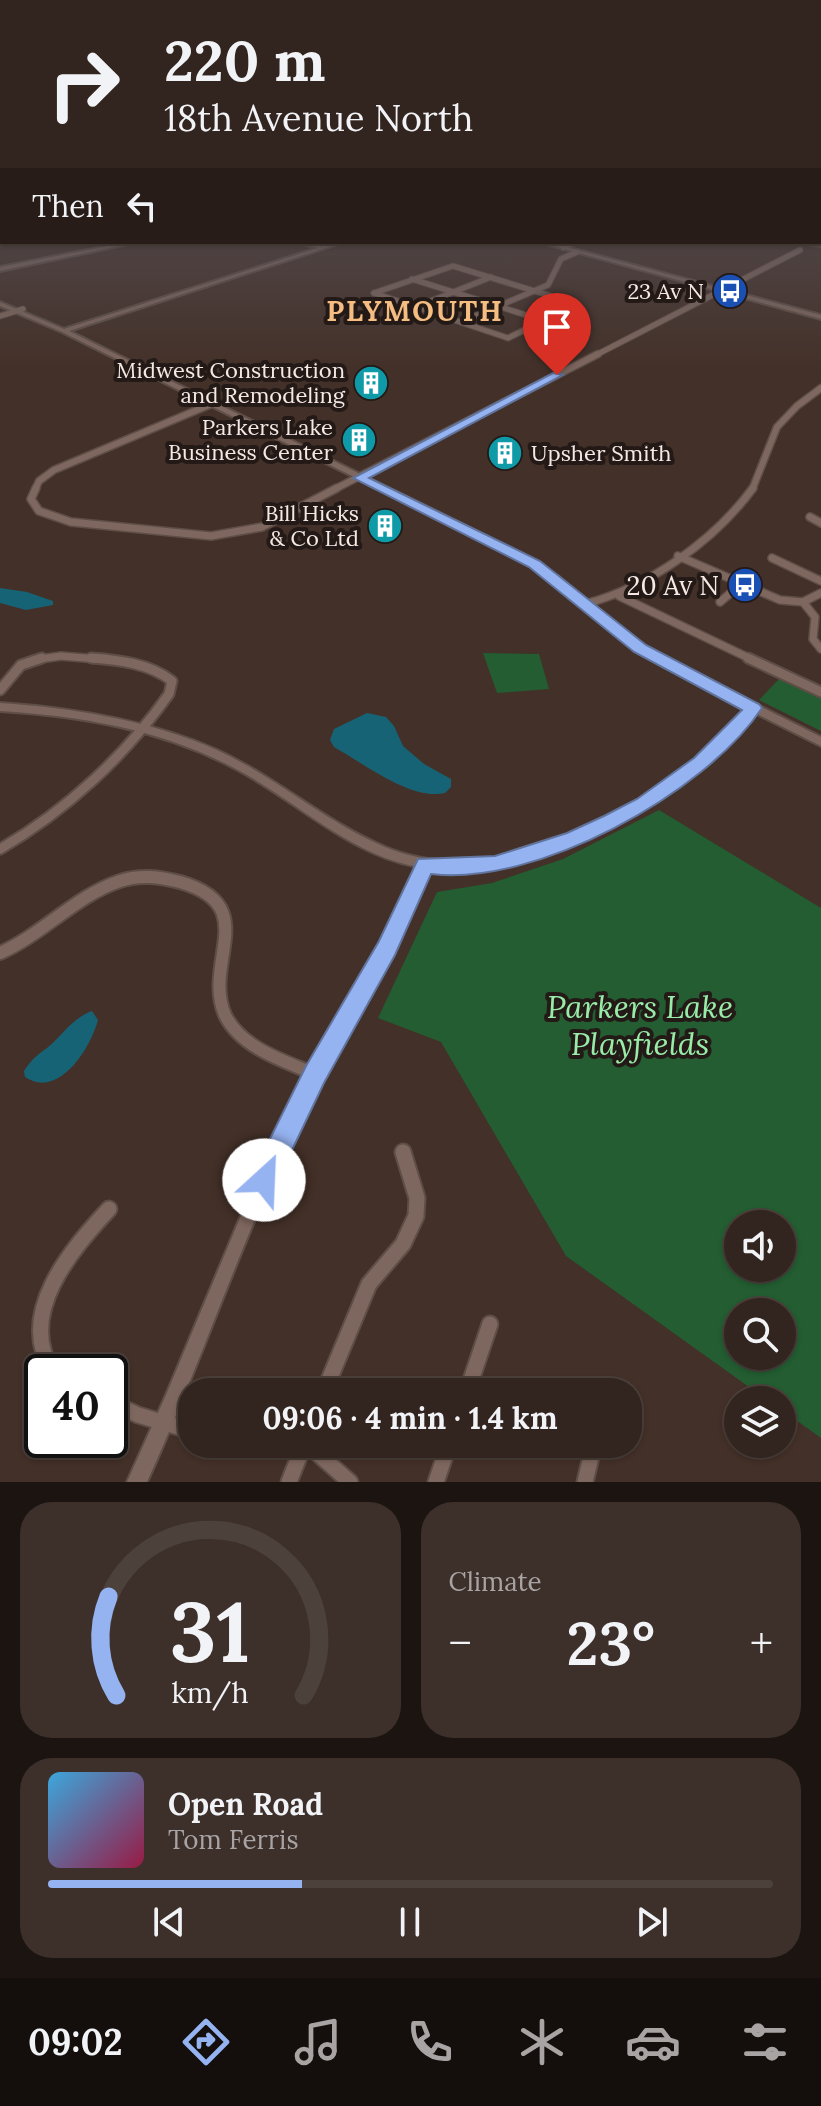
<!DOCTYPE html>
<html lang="en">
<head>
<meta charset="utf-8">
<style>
	body { margin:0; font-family:Lora,serif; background:#3d302b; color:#f1f3f6; height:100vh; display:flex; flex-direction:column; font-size:30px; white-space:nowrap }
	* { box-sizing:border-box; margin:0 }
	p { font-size:26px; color:#a8a4a4 }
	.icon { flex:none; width:44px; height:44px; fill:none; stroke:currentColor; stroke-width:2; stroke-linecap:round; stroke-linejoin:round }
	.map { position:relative; height:1482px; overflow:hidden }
	.drawer { display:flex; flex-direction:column; gap:20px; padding:20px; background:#1c1410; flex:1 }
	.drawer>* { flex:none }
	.guide { position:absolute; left:0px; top:0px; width:822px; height:244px; box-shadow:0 2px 6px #0004,0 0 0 2px #4d413c; background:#32241e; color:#f1f3f6; overflow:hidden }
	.fabs { position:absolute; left:724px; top:1210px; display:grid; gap:16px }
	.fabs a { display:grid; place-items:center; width:72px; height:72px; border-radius:50%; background:#32241e; box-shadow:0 2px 6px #0004,0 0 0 2px #4d413c; font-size:40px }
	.speed { position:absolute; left:24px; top:1354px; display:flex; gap:16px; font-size:40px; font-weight:700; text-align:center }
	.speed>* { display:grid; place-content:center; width:104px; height:104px; border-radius:50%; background:#32241e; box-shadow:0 2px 6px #0004,0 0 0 2px #4d413c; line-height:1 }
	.speed .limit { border:4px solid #111; border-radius:12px; background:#fff; color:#111 }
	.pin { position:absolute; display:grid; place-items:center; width:68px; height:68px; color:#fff; margin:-82px -34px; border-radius:50% 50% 50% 0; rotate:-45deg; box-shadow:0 0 8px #0007 }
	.pin .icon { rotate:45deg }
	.me { position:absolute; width:88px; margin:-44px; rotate:25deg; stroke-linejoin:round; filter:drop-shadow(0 0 6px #0008) }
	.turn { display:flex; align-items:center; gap:28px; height:168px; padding:0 32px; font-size:36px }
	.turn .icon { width:104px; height:104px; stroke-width:2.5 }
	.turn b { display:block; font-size:56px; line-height:68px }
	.then { display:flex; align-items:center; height:76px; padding:0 32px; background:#0003; gap:16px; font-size:30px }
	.big { font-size:60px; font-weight:700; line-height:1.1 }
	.drawer .widget { flex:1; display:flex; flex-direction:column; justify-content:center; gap:12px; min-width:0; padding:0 28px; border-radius:32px; background:#3d302b }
	.drawer .dial { align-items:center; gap:0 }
	.dial svg { height:208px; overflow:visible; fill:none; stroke:#4d413c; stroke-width:7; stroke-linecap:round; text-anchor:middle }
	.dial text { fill:#f1f3f6; stroke:none }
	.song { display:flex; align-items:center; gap:24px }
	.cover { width:96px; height:96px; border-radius:12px; background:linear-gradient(135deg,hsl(200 70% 55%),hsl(340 70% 35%)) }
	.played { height:8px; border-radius:4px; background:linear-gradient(90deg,#95b2f1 35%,#4d413c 35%) }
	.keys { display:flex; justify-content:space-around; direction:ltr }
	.heat { display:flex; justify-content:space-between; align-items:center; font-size:44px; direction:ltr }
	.drawer .tiles { flex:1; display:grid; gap:20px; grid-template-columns:1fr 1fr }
	.widget:last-child { grid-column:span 2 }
	.trip { position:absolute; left:178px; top:1378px; width:464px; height:80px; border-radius:32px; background:#32241e; box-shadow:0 2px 6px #0004,0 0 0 2px #4d413c; font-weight:700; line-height:80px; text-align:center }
	.tab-bar { display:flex; height:128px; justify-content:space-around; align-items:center; background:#140e0c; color:#a8a4a4 }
	.tab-bar .icon { width:56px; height:56px }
	.tab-bar .active { color:#95b2f1 }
	.tab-bar b { font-size:36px; color:#f1f3f6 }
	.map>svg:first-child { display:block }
</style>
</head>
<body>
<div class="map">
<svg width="821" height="1482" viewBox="0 0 821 1482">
	<rect width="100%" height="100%" fill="#433028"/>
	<g fill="#235d31" fill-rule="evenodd">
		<polygon points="483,653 539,654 549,689 497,693"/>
		<polygon points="780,678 821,696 821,731 759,700"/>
		<path d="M 659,810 L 821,908 L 821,1438 L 782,1410 L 782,1400 L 767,1400 L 566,1256 L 441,1042 L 378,1018 L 437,892 L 492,883 L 563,859 ZM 738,1224 L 782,1224 L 782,1268 L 738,1268 ZM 738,1312 L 782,1312 L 782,1356 L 738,1356 Z"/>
	</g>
	<g fill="#176376">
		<polygon points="0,588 27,592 53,601 53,605 26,610 0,603"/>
		<path d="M 367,713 L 386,717 L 394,726 L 403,746 L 424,764 L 451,779 L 451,787 L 445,793 C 411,801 363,763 334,747 L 330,740 L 334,729 Z"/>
		<path d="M 92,1011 L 98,1020 C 91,1047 59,1100 25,1077 L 24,1071 C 31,1060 37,1055 47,1048 C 63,1035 71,1019 92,1011 Z"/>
	</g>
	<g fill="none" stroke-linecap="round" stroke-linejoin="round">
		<g stroke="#5e4e47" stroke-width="6">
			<polyline id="minor-far6" points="563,248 578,242"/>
		</g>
		<g stroke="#5e4e47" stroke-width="7">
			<g id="minor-far5">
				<polyline points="412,279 545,321"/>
				<polyline points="374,293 508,338 577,304"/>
				<polyline points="374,293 453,266 577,304"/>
				<polyline points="416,307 491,277"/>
				<polyline points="0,316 23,309"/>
				<polyline points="461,322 548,285 561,259 577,252"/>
				<polyline points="594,356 800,250"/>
			</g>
		</g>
		<g stroke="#5e4e47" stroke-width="9">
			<g id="minor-far4">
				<polyline points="35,490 39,481 54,470 209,405"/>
				<polyline points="333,490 598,354"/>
				<polyline points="752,490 777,427 797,406 821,388"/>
			</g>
		</g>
		<g stroke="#5e4e47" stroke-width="10">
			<g id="minor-far3">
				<polyline points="36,488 31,499 39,511 71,522 211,536 262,527 337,488"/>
				<polyline points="810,517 821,523"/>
				<polyline points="678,556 780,600 803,602 821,593"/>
				<polyline points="772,558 821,581"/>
				<polyline points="619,596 753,660"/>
				<polyline points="720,602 741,584"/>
				<polyline points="803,602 815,617 813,639 821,649"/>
				<path d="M 585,604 C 649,587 714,541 753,488"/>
				<polyline points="33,660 61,656 109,660"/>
			</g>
		</g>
		<g stroke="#5e4e47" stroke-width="13">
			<g id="minor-far2">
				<polyline points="748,658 821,692"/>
				<polyline points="0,690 21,665 42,658"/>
				<path d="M 0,849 C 66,811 125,756 169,694 L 172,681 C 149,663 118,660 91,658"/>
			</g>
		</g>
		<g stroke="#5e4e47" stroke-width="16">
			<path id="minor-far1" d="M 0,953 C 43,934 75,896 120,881 C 140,874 160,877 180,882 C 263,906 202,962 225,1015 C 241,1048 284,1061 315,1074"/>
		</g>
		<g stroke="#5e4e47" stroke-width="19">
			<g id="minor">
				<path d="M 53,1372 C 15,1314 72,1249 109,1209"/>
				<polyline points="324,1392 369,1284 403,1244 416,1216 417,1198 403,1152"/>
				<polyline points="467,1392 490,1324"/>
				<polyline points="110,1402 138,1415 192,1431"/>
				<polyline points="307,1444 350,1482"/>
				<polyline points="289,1482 304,1444"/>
				<polyline points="436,1482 449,1444"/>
				<polyline points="585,1482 594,1444"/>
			</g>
		</g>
		<g stroke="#5e4e47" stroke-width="4">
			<g id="tertiary">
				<polygon points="129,242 138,242 0,271 0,267"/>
				<path d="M 296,242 C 305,242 315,247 324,246 C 331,246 337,242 344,242 L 69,331 L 523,554 L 559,577 L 643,647 L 821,737 L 821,746 L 755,713 C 739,729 726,747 709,762 C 645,819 517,886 430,869 C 386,970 326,1062 280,1162 C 232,1267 195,1377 147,1482 L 127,1482 L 166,1395 L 268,1151 L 306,1078 L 385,935 L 418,867 C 348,854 297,801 236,769 C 163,730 82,716 0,711 L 0,703 C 74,708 149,720 217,750 C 276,777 325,822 385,847 C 487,890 624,824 701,756 C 717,742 731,724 747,708 L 637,651 L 553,581 L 517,558 L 62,332 L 0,306 L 0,302 L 64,329 L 318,248 Z"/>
				<polygon points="539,242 547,242 821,315 821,319"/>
			</g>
		</g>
		<g stroke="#5e4e47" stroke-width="4">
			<rect id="secondary" x="820" y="169" width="1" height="2"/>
		</g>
		<g stroke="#5e4e47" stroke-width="4">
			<polygon id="primary" points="2,219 2,223 0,224 0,220"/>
		</g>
		<g stroke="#5e4e47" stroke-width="4">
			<polygon id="motorway" points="807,242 821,242 821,246 808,244"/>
		</g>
		<use href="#minor-far6" stroke="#7e675e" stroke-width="4"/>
		<use href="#minor-far5" stroke="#7e675e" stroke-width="5"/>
		<use href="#minor-far4" stroke="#7e675e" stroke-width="6"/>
		<use href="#minor-far3" stroke="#7e675e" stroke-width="7"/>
		<use href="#minor-far2" stroke="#7e675e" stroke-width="9"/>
		<use href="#minor-far1" stroke="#7e675e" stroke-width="12"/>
		<use href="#minor" stroke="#7e675e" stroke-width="15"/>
		<use href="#tertiary" fill="#7e675e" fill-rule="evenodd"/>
		<use href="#secondary" fill="#947850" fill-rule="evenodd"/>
		<use href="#primary" fill="#aa8a43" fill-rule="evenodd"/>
		<use href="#motorway" fill="#c7a131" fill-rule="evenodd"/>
	</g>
	<linearGradient id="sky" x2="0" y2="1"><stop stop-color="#251a16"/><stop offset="0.44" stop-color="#554e53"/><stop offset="1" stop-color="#554e53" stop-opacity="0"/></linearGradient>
	<rect width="821" height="372" fill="url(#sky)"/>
	<path fill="#95b2f1" stroke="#61749d" stroke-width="2" d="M 553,373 L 563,375 L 369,478 L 540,561 L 646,645 L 759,704 L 762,708 C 705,794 535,887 431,874 L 395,955 L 324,1083 L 273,1190 L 264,1194 L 254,1190 L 250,1180 L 254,1171 L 306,1066 L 379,941 L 418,859 L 495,856 L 567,833 L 604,816 L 637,799 L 694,758 L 742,710 L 634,652 L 529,567 L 353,478 Z"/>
	<defs>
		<g id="bus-disc" transform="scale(1.8)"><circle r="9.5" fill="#1a4fb4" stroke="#231a17"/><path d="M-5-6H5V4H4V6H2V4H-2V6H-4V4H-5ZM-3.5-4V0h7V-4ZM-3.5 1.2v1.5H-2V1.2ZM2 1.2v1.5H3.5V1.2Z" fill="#fff"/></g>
		<g id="building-disc" transform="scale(1.8)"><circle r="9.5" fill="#0f9aa8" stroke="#231a17"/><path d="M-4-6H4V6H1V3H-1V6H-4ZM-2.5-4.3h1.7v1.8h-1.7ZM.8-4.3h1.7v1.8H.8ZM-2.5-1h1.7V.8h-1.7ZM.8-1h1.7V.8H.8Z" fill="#fff"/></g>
	</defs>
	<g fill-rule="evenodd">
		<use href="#bus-disc" x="730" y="291"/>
		<use href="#building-disc" x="371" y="383"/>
		<use href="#building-disc" x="359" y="440"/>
		<use href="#building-disc" x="505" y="453"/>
		<use href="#building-disc" x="385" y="526"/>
		<use href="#bus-disc" x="745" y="585"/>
	</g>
	<g text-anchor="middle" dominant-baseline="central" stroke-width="8" stroke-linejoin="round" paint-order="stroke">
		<g font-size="22" fill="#f6e9e4" stroke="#231a17" text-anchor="end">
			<text x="704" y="291">23 Av N</text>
			<text x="345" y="370">Midwest Construction<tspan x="345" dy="25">and Remodeling</tspan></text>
			<text x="333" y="427">Parkers Lake<tspan x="333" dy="25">Business Center</tspan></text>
			<text x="531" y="453" text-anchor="start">Upsher Smith</text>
			<text x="359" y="513">Bill Hicks<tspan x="359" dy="25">&amp; Co Ltd</tspan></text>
		</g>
		<g font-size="26" fill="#f6e9e4" stroke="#231a17" text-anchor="end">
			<text x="719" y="585">20 Av N</text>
		</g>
		<g font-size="28" font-weight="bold" letter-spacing="2" fill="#f5bd81" stroke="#231a17">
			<text x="415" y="311">PLYMOUTH</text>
		</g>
		<g font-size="32" font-style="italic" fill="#98eca8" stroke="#231a17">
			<text x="640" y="1006">Parkers Lake<tspan x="640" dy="37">Playfields</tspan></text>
		</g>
	</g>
</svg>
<div class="fabs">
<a><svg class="icon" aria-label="sound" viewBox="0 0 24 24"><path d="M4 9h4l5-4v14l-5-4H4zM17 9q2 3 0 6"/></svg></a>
<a><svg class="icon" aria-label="search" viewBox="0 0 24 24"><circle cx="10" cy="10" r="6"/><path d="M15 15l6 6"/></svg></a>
<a><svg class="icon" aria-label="layers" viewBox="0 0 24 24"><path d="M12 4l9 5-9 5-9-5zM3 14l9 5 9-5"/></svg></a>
</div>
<div class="speed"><div class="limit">40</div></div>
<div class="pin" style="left:557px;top:375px;background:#d93025"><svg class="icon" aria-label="arrive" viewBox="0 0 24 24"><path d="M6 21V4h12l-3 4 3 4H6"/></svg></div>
<svg class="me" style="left:264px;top:1180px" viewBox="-20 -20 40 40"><circle r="19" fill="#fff"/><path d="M0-13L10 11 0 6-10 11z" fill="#95b2f1"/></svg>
<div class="trip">09:06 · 4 min · 1.4 km</div>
<div class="guide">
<div class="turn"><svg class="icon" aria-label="right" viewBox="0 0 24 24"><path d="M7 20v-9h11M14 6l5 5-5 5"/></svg><div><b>220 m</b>18th Avenue North</div></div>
<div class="then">Then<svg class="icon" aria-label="left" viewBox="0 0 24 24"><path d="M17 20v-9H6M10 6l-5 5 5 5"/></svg></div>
</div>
</div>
<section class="drawer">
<div class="tiles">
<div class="widget dial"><svg viewBox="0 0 100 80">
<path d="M14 69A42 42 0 1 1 86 69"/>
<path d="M14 69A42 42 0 0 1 11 31" stroke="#95b2f1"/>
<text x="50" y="56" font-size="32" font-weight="700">31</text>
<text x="50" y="72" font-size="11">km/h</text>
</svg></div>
<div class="widget"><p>Climate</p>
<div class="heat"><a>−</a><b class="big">23°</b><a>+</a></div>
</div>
<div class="widget">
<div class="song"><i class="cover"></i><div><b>Open Road</b><p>Tom Ferris</p></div></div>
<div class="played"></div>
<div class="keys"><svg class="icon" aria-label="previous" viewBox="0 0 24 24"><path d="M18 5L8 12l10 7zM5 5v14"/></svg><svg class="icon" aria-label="pause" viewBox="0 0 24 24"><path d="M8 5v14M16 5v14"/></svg><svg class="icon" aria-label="next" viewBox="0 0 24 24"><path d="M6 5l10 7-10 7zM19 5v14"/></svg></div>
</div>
</div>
</section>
<nav class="tab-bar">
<b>09:02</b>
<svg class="icon active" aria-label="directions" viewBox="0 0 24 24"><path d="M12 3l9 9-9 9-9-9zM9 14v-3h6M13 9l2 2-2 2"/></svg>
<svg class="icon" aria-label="music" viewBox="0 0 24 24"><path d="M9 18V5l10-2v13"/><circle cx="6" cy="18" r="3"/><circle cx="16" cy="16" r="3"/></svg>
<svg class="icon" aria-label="phone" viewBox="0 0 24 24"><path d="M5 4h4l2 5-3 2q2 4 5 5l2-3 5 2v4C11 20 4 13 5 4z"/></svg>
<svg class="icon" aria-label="climate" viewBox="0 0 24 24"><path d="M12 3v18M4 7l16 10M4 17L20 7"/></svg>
<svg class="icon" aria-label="car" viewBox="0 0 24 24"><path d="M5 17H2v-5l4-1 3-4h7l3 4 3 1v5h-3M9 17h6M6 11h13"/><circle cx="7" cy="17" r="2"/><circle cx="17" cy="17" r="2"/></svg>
<svg class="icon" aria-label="filters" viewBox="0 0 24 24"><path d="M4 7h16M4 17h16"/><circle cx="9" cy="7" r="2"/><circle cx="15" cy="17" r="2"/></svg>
</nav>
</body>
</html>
